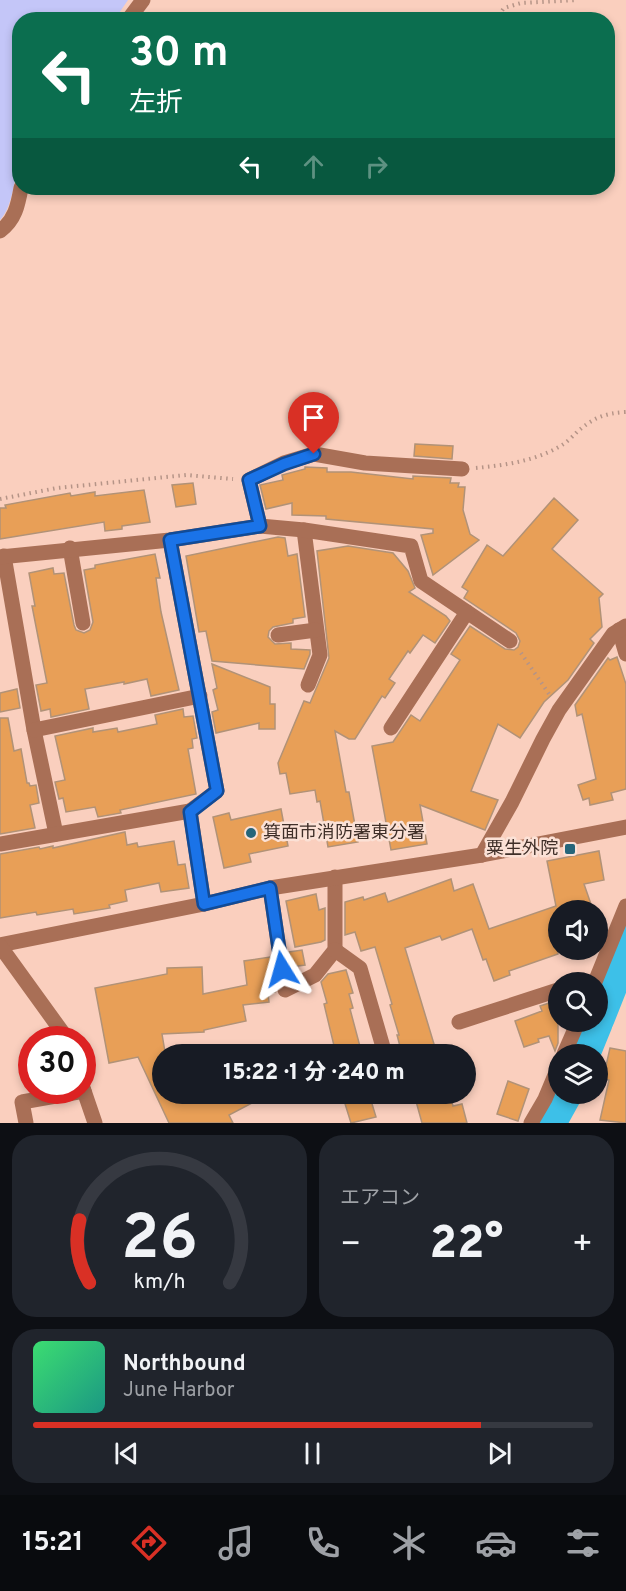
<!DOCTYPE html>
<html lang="ja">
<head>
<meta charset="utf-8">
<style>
	body { margin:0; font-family:Overpass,"Noto Sans JP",sans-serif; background:#20242c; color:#f1f3f6; height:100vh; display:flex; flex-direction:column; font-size:22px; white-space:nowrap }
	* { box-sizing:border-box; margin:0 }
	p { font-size:20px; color:#9ea1a6 }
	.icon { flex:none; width:33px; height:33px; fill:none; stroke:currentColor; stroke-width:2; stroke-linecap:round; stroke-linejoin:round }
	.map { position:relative; height:1123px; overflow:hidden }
	.details { display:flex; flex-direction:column; gap:12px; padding:12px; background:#0d0f14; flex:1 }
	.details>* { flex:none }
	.guide { position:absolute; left:12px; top:12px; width:603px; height:183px; border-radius:24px; box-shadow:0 3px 9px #0003; background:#0b6e4f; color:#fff; overflow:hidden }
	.tools { position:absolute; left:548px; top:900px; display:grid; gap:12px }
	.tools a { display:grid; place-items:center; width:60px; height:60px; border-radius:50%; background:#171b24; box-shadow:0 3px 9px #0003; font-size:30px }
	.speed { position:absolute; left:18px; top:1026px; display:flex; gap:12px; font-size:30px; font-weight:700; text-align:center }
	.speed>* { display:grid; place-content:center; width:78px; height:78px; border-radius:50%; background:#171b24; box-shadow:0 3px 9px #0003; line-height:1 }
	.speed .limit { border:9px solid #d22; background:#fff; color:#111 }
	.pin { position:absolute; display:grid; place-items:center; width:51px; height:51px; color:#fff; margin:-62px -26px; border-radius:50% 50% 50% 0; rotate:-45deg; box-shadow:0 0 6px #0007 }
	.pin .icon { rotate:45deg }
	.me { position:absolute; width:66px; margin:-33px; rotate:352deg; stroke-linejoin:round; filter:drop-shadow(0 0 4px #0008) }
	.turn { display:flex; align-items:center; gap:21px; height:126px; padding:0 18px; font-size:27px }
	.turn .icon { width:78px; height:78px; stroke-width:2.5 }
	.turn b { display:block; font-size:42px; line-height:51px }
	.lanes { display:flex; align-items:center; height:57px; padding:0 18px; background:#0003; justify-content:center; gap:30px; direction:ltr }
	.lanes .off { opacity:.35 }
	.big { font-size:45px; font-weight:800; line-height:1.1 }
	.details .card { flex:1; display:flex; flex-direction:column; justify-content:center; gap:9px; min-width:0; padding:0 21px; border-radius:24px; background:#20242c }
	.details .dial { align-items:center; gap:0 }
	.dial svg { height:156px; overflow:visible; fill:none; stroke:#363941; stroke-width:7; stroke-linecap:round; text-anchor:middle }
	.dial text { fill:#f1f3f6; stroke:none }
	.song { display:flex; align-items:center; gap:18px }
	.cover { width:72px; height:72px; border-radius:9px; background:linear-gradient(135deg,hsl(140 70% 55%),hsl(170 70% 35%)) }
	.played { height:6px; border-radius:3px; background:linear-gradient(90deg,#d93025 80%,#363941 80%) }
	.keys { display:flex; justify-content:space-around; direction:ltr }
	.heat { display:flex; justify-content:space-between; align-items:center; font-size:33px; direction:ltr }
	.details .tiles { flex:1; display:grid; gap:12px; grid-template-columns:1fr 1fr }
	.card:last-child { grid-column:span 2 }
	.trip { position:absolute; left:152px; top:1044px; width:324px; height:60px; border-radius:30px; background:#171b24; box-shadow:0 3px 9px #0003; font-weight:800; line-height:60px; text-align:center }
	.dock { display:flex; height:96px; justify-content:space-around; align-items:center; background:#090b0e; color:#9ea1a6 }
	.dock .icon { width:42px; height:42px }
	.dock .active { color:#d93025 }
	.dock b { font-size:27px; color:#f1f3f6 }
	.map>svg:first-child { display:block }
</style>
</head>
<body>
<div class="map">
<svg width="626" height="1123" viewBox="0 0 626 1123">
	<rect width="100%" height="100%" fill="#facfbe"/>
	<path fill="#c4c6f8" d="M 0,0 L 128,0 L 115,19 L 20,20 C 20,59 27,195 0,220 Z"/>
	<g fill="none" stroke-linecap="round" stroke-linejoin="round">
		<g stroke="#3dc0e8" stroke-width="36">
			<polyline points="597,1017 626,944"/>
			<polyline points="582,1054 595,1022"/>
			<polyline points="548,1123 564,1094"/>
		</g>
	</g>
	<g fill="#e89f57" stroke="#b19277" stroke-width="1.5">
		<polygon points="415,444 453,446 452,459 414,456"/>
		<polygon points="305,467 327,468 327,472 351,472 413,479 413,476 451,478 450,483 459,483 458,487 465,487 463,510 470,534 479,540 433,575 421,535 433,533 433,529 326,519 326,516 292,515 292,503 266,509 260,485 283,480 282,475 305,469"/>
		<polygon points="193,483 196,504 176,507 172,485"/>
		<polygon points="144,490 150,522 122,526 122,529 105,531 104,522 0,539 0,508 6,508 5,505 70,493 71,496 95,492 95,496"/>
		<polygon points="554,498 578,520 552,549 603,594 599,598 602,627 590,639 594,643 568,680 544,702 520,738 498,724 471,791 498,800 485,830 420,805 427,844 391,850 372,746 393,742 411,715 420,721 460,660 451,654 470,626 505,649 514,650 518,647 520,641 516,633 464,598 468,591 462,587 487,545 503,556"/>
		<polygon points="278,537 285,538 288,556 297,554 305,617 293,619 293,623 273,627 269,631 268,637 275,644 291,643 291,649 310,650 310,654 304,669 212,661 206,631 199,632 186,556"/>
		<polygon points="348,546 393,553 408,571 415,588 409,592 446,616 450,621 435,643 423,635 410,653 408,651 389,679 395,683 385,698 382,696 355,739 349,739 335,731 346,792 349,792 358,842 328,847 320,801 317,802 315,790 290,794 286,773 280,774 278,763 304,701 310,703 329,658 317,551"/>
		<polygon points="155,554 160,578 156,578 161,612 179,690 151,696 147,679 124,684 124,682 85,689 89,709 51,717 50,709 41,711 36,685 47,683 32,606 35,606 29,573 53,568 54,574 64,573 74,625 76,630 84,633 90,630 93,622 84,570 95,568 95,565"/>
		<polygon points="617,657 626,684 626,789 611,793 613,800 590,805 589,798 583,800 578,785 596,779 582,714 577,716 575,705 608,658 610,660"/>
		<polygon points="212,664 270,687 270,704 275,704 275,729 259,729 259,723 216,733 212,712 218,710 213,690 217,688"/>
		<polygon points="17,689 20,708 0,712 0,693"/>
		<polygon points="183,709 184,717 193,716 197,738 192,739 193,748 188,749 196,794 120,810 121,813 98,817 95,807 66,812 63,798 59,799 55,782 65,780 55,736 93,728 93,732 117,728 118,732 157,724 155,715"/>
		<polygon points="0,718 8,718 14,751 21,749 27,783 29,783 30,786 36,785 39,803 30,805 35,828 0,834"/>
		<polygon points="281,809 288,846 249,854 251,862 224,868 213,817 229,813 231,820"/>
		<polygon points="125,832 127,845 137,843 138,847 174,841 178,865 185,864 189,888 161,892 159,883 125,890 127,901 109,905 110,908 74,914 73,909 37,915 36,912 0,918 0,854 39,847 40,849 53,846 53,848"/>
		<polygon points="599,851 604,880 584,884 593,910 558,910 558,954 509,971 510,975 494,981 486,959 483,960 472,929 442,940 440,936 405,948 437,1054 411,1054 409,1048 401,1050 397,1035 399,1035 390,1005 392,1004 375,947 361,951 355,932 345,935 345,902 363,897 364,900 385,893 388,902 451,879 454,891 473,884 489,929 556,906 547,861"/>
		<polygon points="316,894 319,910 325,908 325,940 321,942 295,947 286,901"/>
		<polygon points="302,950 305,965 291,967 289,952"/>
		<polygon points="270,957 275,992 268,993 269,1002 243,1005 246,1021 204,1030 204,1032 162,1034 165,1052 162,1052 162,1094 269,1094 229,1115 233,1123 169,1123 138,1057 109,1063 95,988 167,974 167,968 202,967 203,994 247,985 244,961"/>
		<polygon points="346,970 353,993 349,994 353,1008 350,1009 362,1054 336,1054 324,1004 327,1003 321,982 328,974"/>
		<polygon points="558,1000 558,1043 555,1051 549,1036 538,1039 539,1042 524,1047 515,1021 542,1011 540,1006"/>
		<polygon points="610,1048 626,1051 626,1123 600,1120 609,1080 603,1079"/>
		<polygon points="508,1081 529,1089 518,1121 497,1114"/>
		<polygon points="342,1094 369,1094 376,1117 351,1123"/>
		<polygon points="414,1094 450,1094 453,1106 462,1104 467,1123 422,1123"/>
	</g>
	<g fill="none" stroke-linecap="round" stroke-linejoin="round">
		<g stroke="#b59487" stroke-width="4" stroke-dasharray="1.5 4.5" stroke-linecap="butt">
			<polyline points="495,20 504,8 521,3 578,0"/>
			<path d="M 476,468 C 506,465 536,461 562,445 C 567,442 572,437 576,433 C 592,418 605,413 626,412"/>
			<polyline points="0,499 57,488 186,475 233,479"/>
			<polyline points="521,653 549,694"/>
		</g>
		<g stroke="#a96f56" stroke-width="15">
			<polyline points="128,20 143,0"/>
			<path d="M 0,231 C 15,220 18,205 21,188"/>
			<polyline points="260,526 249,480 284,463 314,454 365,463 462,469"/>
			<polyline points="304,530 320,655 308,685"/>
			<polyline points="170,540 217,791 190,811 204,904"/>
			<polyline points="70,548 83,623"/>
			<polyline points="4,556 34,730 56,834"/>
			<polyline points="0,557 170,540 260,526 304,530 411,546 421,581 510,641"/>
			<polyline points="619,630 626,654"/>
			<polyline points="278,635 316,630"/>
			<polyline points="391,728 467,612"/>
			<polyline points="34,730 200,696"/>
			<polyline points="0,844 190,811"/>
			<polyline points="482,855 512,802 543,739 559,710 613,634 626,626"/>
			<polyline points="270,888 285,990 315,975 335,950 335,877"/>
			<polyline points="0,945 204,904 270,888 482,855 626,827"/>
			<polyline points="0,946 68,1040"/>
			<polyline points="335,950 360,968 385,1054"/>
			<polyline points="595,982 626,906"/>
			<polyline points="459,1022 558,990"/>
			<polyline points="564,1054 578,1022"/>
			<polyline points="82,1085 95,1123"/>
			<polyline points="26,1123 22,1102 84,1091"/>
			<polyline points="531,1123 545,1099 558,1068"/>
		</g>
	</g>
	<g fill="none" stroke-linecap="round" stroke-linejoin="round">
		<g stroke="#114b97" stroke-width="15">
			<polyline id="route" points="282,969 270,888 204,904 190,812 217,791 170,540 260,526 249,480 284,464 314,454"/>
		</g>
		<use href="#route" stroke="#1a73e8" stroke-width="10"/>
	</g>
	<g fill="#25657a" stroke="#fbe1d6" stroke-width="2">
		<circle cx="251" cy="833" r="6"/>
		<rect x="564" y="843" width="12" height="12" rx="3"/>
	</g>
	<g text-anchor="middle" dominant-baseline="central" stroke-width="5" stroke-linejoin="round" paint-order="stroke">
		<g font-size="18" fill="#3f2f28" stroke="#fbe1d6" text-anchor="start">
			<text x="263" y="833">箕面市消防署東分署</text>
			<text x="558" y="849" text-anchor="end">粟生外院</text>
		</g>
	</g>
</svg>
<div class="tools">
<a><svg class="icon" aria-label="sound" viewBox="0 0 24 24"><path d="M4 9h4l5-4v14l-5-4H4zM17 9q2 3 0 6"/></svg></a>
<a><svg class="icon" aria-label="search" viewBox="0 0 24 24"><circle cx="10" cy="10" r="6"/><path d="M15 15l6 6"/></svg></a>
<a><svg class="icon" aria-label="layers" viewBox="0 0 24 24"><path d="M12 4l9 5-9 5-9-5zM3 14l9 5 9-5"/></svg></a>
</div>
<div class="speed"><div class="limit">30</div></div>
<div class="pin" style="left:314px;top:454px;background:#d93025"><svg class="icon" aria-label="arrive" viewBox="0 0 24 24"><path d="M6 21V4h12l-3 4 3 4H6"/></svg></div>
<svg class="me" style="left:282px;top:969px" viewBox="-20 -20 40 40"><path d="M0-17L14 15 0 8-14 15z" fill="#1a73e8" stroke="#fff" stroke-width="4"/></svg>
<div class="trip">15:22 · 1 分 · 240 m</div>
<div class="guide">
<div class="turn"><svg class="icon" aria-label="left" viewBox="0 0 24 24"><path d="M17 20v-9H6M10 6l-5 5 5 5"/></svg><div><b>30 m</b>左折</div></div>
<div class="lanes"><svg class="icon" aria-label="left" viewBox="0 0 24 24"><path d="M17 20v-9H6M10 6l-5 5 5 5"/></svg><svg class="icon off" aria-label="ahead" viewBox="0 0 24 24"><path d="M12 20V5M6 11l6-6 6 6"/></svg><svg class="icon off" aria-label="right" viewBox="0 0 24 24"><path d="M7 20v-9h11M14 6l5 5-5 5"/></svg></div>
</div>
</div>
<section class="details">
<div class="tiles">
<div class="card dial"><svg viewBox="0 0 100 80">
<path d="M14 69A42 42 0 1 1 86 69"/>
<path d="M14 69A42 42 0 0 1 9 37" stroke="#d93025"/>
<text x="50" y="56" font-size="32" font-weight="700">26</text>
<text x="50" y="72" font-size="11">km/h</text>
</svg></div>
<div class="card"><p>エアコン</p>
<div class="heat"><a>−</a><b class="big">22°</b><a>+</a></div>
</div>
<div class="card">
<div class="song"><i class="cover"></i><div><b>Northbound</b><p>June Harbor</p></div></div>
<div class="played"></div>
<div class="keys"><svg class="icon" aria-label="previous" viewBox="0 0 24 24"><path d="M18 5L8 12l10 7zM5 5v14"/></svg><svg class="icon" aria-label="pause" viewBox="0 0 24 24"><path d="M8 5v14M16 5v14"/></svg><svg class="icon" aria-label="next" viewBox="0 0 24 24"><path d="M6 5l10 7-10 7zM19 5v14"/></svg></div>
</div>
</div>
</section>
<nav class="dock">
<b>15:21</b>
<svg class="icon active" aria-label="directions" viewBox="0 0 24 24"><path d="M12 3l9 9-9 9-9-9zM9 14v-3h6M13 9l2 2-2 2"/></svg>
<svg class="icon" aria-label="music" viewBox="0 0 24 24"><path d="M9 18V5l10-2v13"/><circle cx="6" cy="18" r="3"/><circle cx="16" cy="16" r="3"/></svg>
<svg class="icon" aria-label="phone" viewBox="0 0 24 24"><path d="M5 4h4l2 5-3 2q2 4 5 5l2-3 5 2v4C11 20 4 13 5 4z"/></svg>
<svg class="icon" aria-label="climate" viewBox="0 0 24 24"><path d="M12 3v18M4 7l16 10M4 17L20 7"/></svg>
<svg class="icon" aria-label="car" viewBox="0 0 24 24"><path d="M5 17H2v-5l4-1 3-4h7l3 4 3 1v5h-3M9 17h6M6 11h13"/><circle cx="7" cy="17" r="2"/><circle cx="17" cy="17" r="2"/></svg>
<svg class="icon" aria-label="filters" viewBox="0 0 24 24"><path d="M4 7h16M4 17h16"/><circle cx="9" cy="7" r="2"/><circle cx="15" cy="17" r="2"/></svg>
</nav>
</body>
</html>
